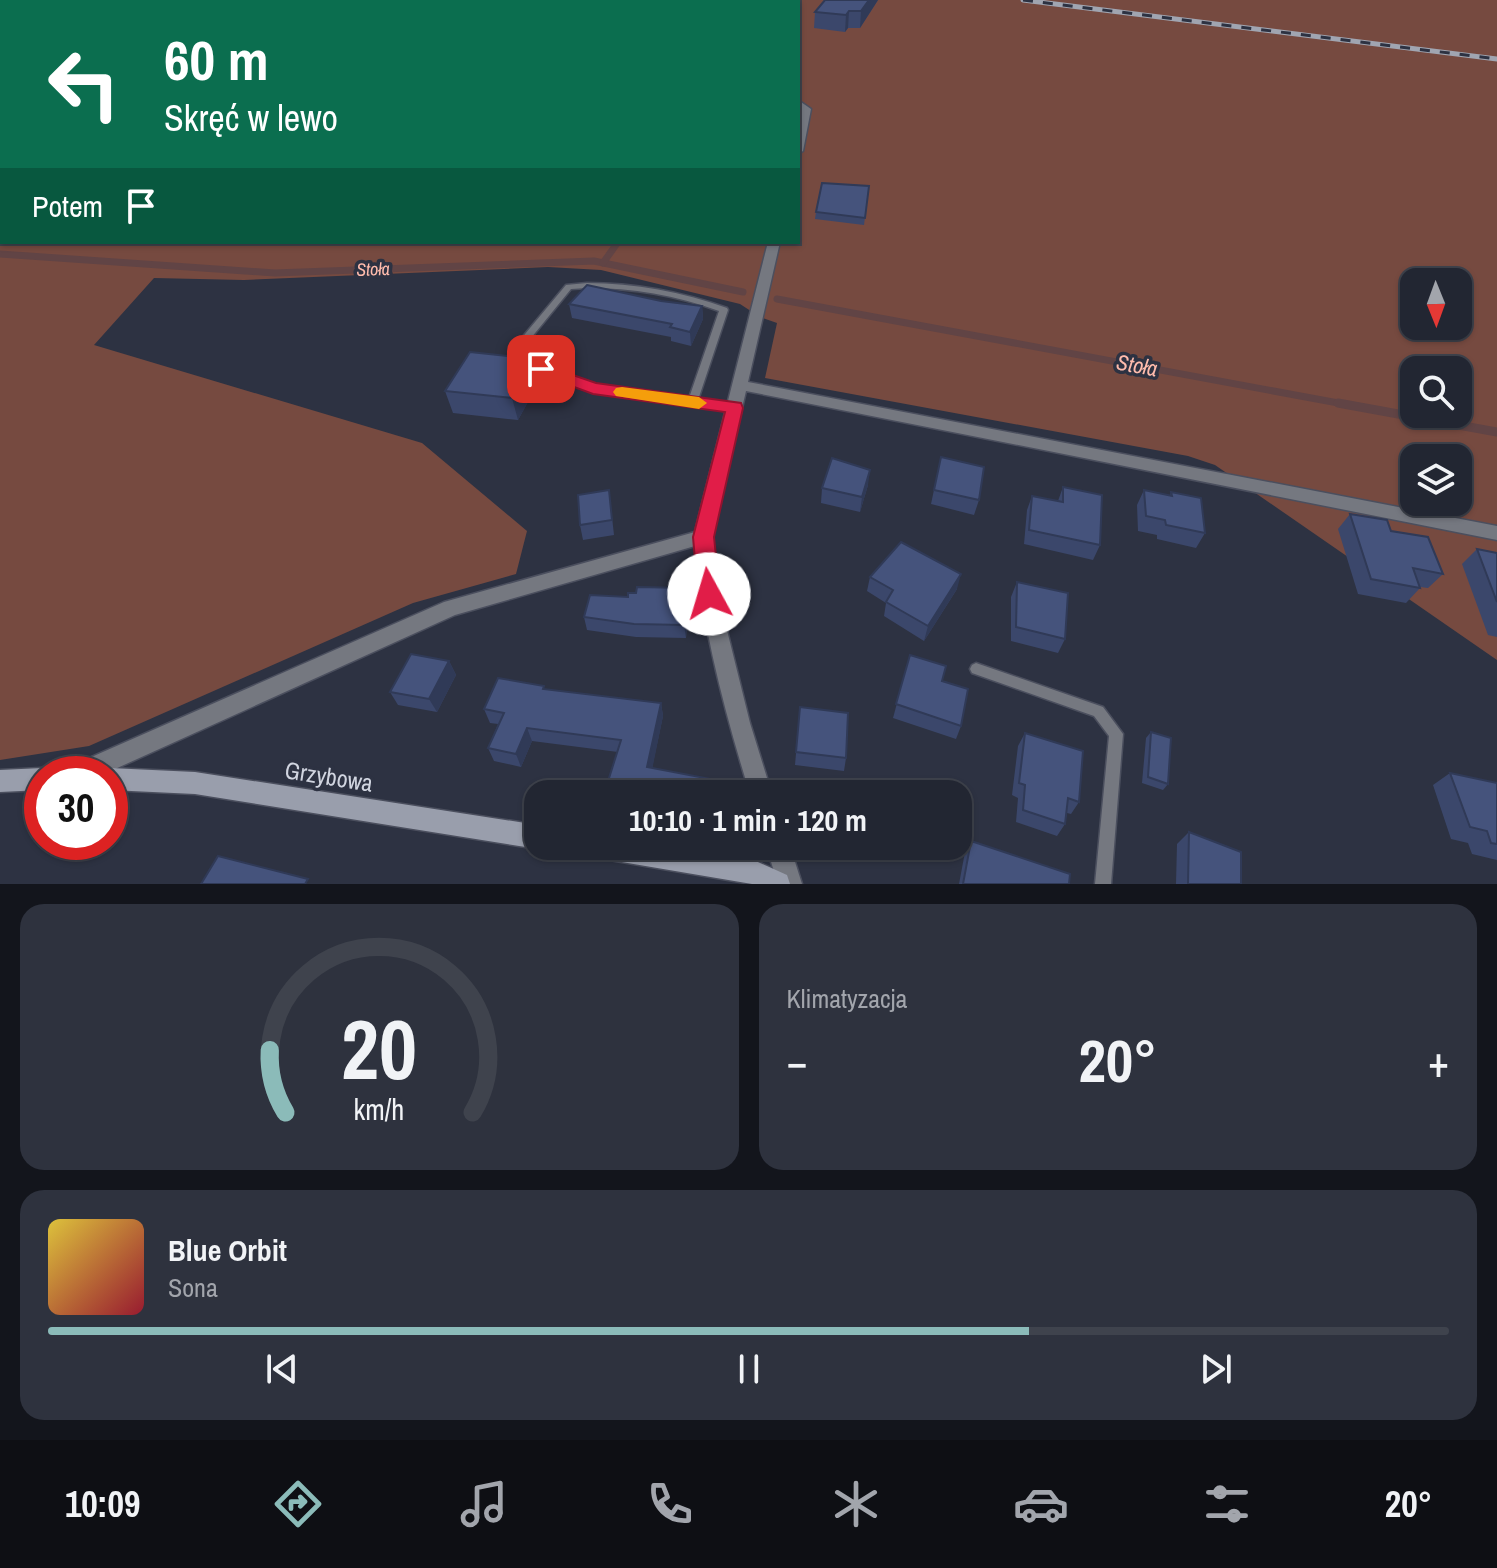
<!DOCTYPE html>
<html lang="pl">
<head>
<meta charset="utf-8">
<style>
	body { margin:0; font-family:"Archivo Narrow",sans-serif; background:#2e323e; color:#f1f3f6; height:100vh; display:flex; flex-direction:column; font-size:30px; white-space:nowrap }
	* { box-sizing:border-box; margin:0 }
	p { font-size:26px; color:#a2a5ac }
	.icon { flex:none; width:44px; height:44px; fill:none; stroke:currentColor; stroke-width:2; stroke-linecap:round; stroke-linejoin:round }
	.map { position:relative; height:884px; overflow:hidden }
	.drawer { display:flex; flex-direction:column; gap:20px; padding:20px; background:#13151c; flex:1 }
	.drawer>* { flex:none }
	.banner { position:absolute; left:0px; top:0px; width:800px; height:244px; box-shadow:0 2px 6px #0004,0 0 0 2px #3f434d; background:#0b6e4f; color:#fff; overflow:hidden }
	.needle { width:52px; rotate:179deg }
	.buttons { position:absolute; left:1400px; top:268px; display:grid; gap:16px }
	.buttons a { display:grid; place-items:center; width:72px; height:72px; border-radius:16px; background:#222632; box-shadow:0 2px 6px #0004,0 0 0 2px #3f434d; font-size:40px }
	.speed { position:absolute; left:24px; top:756px; display:flex; gap:16px; font-size:40px; font-weight:700; text-align:center }
	.speed>* { display:grid; place-content:center; width:104px; height:104px; border-radius:50%; background:#222632; box-shadow:0 2px 6px #0004,0 0 0 2px #3f434d; line-height:1 }
	.speed .limit { border:12px solid #d22; background:#fff; color:#111 }
	.pin { position:absolute; display:grid; place-items:center; width:68px; height:68px; color:#fff; margin:-34px; border-radius:16px; box-shadow:0 4px 12px #0006 }
	.me { position:absolute; width:88px; margin:-44px; rotate:354deg; stroke-linejoin:round; filter:drop-shadow(0 0 6px #0008) }
	.turn { display:flex; align-items:center; gap:28px; height:168px; padding:0 32px; font-size:36px }
	.turn .icon { width:104px; height:104px; stroke-width:2.5 }
	.turn b { display:block; font-size:56px; line-height:68px }
	.then { display:flex; align-items:center; height:76px; padding:0 32px; background:#0003; gap:16px; font-size:30px }
	.big { font-size:60px; font-weight:800; line-height:1.1 }
	.drawer .widget { flex:1; display:flex; flex-direction:column; justify-content:center; gap:12px; min-width:0; padding:0 28px; border-radius:24px; background:#2e323e }
	.drawer .dial { align-items:center; gap:0 }
	.dial svg { height:208px; overflow:visible; fill:none; stroke:#3f434d; stroke-width:7; stroke-linecap:round; text-anchor:middle }
	.dial text { fill:#f1f3f6; stroke:none }
	.song { display:flex; align-items:center; gap:24px }
	.cover { width:96px; height:96px; border-radius:12px; background:linear-gradient(135deg,hsl(50 70% 55%),hsl(350 70% 35%)) }
	.played { height:8px; border-radius:4px; background:linear-gradient(90deg,#8bbbb9 70%,#3f434d 70%) }
	.keys { display:flex; justify-content:space-around; direction:ltr }
	.heat { display:flex; justify-content:space-between; align-items:center; font-size:44px; direction:ltr }
	.drawer .tiles { flex:1; display:grid; gap:20px; grid-template-columns:1fr 1fr }
	.widget:last-child { grid-column:span 2 }
	.trip { position:absolute; left:524px; top:780px; width:448px; height:80px; border-radius:24px; background:#222632; box-shadow:0 2px 6px #0004,0 0 0 2px #3f434d; font-weight:800; line-height:80px; text-align:center }
	.tabs { display:flex; height:128px; justify-content:space-around; align-items:center; background:#0e0f14; color:#a2a5ac }
	.tabs .icon { width:56px; height:56px }
	.tabs .selected { color:#8bbbb9 }
	.tabs b { font-size:36px; color:#f1f3f6 }
	.map>svg:first-child { display:block }
</style>
</head>
<body>
<div class="map">
<svg width="1497" height="884" viewBox="0 0 1497 884">
	<rect width="100%" height="100%" fill="#2d3242"/>
	<path fill="#764a40" fill-rule="evenodd" d="M 314,0 L 1497,0 L 1497,660 L 1215,465 L 1188,456 L 765,378 L 777,323 L 760,317 L 740,304 L 601,270 L 548,267 L 244,280 L 154,278 L 94,345 L 422,443 L 527,531 L 516,574 L 413,603 L 89,746 L 0,760 L 0,199 L 2,242 L 798,242 L 798,2 L 310,2 ZM 1414,282 L 1458,282 L 1458,326 L 1414,326 ZM 1414,370 L 1458,370 L 1458,414 L 1414,414 ZM 1414,458 L 1458,458 L 1458,502 L 1414,502 Z"/>
	<g fill="none" stroke-linecap="round" stroke-linejoin="round">
		<g stroke="#614445" stroke-width="7">
			<polyline points="0,254 275,273 594,261 743,292"/>
			<polyline points="603,263 618,242"/>
			<polyline points="777,299 1349,405"/>
		</g>
		<polyline stroke="#614445" stroke-width="9" points="1338,403 1497,432"/>
		<g stroke="#4b4f5e" stroke-width="3">
			<g id="lane">
				<path d="M 587,283 C 635,283 682,292 727,308 L 728,310 L 698,400 L 735,405 L 738,406 L 740,408 L 738,410 L 735,411 L 593,391 L 512,361 L 510,359 L 515,346 L 566,285 ZM 587,288 C 632,288 676,295 719,311 L 689,398 L 594,385 L 520,358 L 522,349 L 571,289 Z"/>
				<polygon points="976,663 1103,707 1123,734 1111,884 1095,884 1109,736 1094,716 972,673 970,669 972,665"/>
			</g>
		</g>
		<g stroke="#4b4f5e" stroke-width="3">
			<g id="street">
				<polygon points="798,100 811,109 803,151 798,154 801,110 798,108"/>
				<path d="M 768,242 L 780,242 L 748,382 L 1497,526 L 1497,540 L 746,391 L 712,537 L 718,594 L 750,723 L 772,794 L 750,794 C 725,713 703,631 695,546 L 455,615 L 104,774 L 68,774 L 71,766 L 444,602 L 695,532 Z"/>
				<polygon points="766,846 790,846 802,884 778,884"/>
			</g>
		</g>
		<g stroke="#4b4f5e" stroke-width="3">
			<g id="secondary">
				<polygon points="42,768 51,774 42,774 42,790 0,792 0,770"/>
				<polygon points="110,768 195,772 538,825 538,846 545,846 538,849 195,794 110,790 110,774 101,774"/>
				<polygon points="586,846 673,846 749,858 787,875 790,884 752,884 598,858 590,854"/>
			</g>
		</g>
		<use href="#lane" fill="#757880" fill-rule="evenodd"/>
		<use href="#street" fill="#757880" fill-rule="evenodd"/>
		<use href="#secondary" fill="#999eac" fill-rule="evenodd"/>
		<g stroke="#a0a5b1" stroke-width="5">
			<polyline id="rail" points="1023,0 1497,59"/>
		</g>
		<use href="#rail" stroke="#2d3242" stroke-width="3" stroke-dasharray="10" stroke-linecap="butt"/>
	</g>
	<g fill="#3b476b">
		<polygon points="878,0 860,28 848,28 845,32 814,28 815,12"/>
		<polygon points="869,186 864,225 815,219 816,212"/>
		<polygon points="661,301 702,306 703,319 691,346 671,341 671,337 572,318 569,304"/>
		<polygon points="545,360 549,381 539,402 529,400 518,420 453,413 445,391"/>
		<polygon points="941,457 979,500 974,515 931,504"/>
		<polygon points="868,485 860,512 821,503 822,488"/>
		<polygon points="1063,487 1100,545 1093,560 1024,544 1027,510 1032,496 1058,501"/>
		<polygon points="609,490 614,535 583,540 580,525"/>
		<polygon points="1144,490 1170,495 1171,492 1205,533 1196,548 1157,539 1157,535 1138,531 1137,505"/>
		<polygon points="1350,514 1391,531 1443,574 1428,588 1420,587 1420,588 1406,603 1358,594 1338,529"/>
		<polygon points="1477,549 1497,553 1497,637 1488,635 1462,564"/>
		<polygon points="870,577 957,589 924,641 884,616 886,603 867,591"/>
		<polygon points="1017,582 1065,639 1058,653 1011,641 1011,597"/>
		<polygon points="688,588 689,601 686,638 636,637 587,630 584,617 636,593"/>
		<polygon points="910,655 942,681 961,726 956,739 893,718"/>
		<polygon points="449,661 456,675 437,712 398,705 390,692"/>
		<polygon points="545,689 661,703 663,716 652,768 726,782 727,794 604,794 618,752 532,741 521,767 494,761 488,748 498,724 490,723 484,709"/>
		<polygon points="800,707 846,758 844,771 795,765"/>
		<polygon points="1151,732 1168,784 1163,790 1142,783 1146,738"/>
		<polygon points="1025,733 1079,802 1071,814 1067,813 1065,824 1057,836 1016,822 1018,798 1012,795 1018,746"/>
		<polygon points="1450,773 1497,783 1497,860 1472,854 1468,843 1451,839 1433,785"/>
		<polygon points="1189,832 1241,884 1176,884 1177,844"/>
		<polygon points="971,841 1069,884 959,884 965,852"/>
	</g>
	<g fill="#303a57">
		<polygon points="869,0 878,0 860,28 861,11"/>
		<polygon points="849,11 848,28 845,32 846,15"/>
		<polygon points="702,306 703,319 691,346 690,332"/>
		<polygon points="545,360 549,381 539,402 534,380"/>
		<polygon points="523,378 529,400 518,420 512,398"/>
		<polygon points="870,470 868,485 860,512 862,497"/>
		<polygon points="961,574 957,589 924,641 928,626"/>
		<polygon points="688,588 689,601 686,638 684,625"/>
		<polygon points="449,661 456,675 437,712 429,699"/>
		<polygon points="661,703 663,716 650,780 647,767"/>
		<polygon points="527,728 532,741 521,767 516,754"/>
	</g>
	<g fill="#45537c" stroke="#303a57" stroke-width="2">
		<polygon points="825,0 869,0 861,11 849,11 846,15 815,12"/>
		<polygon points="822,183 869,186 865,218 816,212"/>
		<polygon points="587,285 661,301 702,306 690,332 670,327 672,324 569,304"/>
		<polygon points="470,352 545,360 534,380 523,378 512,398 445,391"/>
		<polygon points="941,457 984,467 979,500 934,490"/>
		<polygon points="832,458 870,470 862,497 822,488"/>
		<polygon points="1063,487 1102,495 1100,545 1029,530 1032,496 1063,502"/>
		<polygon points="609,490 612,520 580,525 578,495"/>
		<polygon points="1144,490 1172,496 1171,492 1201,498 1205,533 1166,525 1165,520 1146,516"/>
		<polygon points="1350,514 1387,520 1391,531 1428,537 1443,574 1413,568 1420,588 1371,579"/>
		<polygon points="901,542 961,574 928,626 886,602 893,590 870,577"/>
		<polygon points="1477,549 1497,553 1497,602"/>
		<polygon points="1017,582 1068,593 1065,639 1016,627"/>
		<polygon points="637,587 688,588 684,625 634,624 584,617 590,595 628,597 628,593 636,593"/>
		<polygon points="411,654 449,661 429,699 390,692"/>
		<polygon points="910,655 946,666 942,681 968,689 961,726 896,704"/>
		<polygon points="498,678 544,686 543,689 661,703 647,767 726,782 724,794 604,794 621,740 527,728 516,754 488,748 504,713 484,709"/>
		<polygon points="800,707 848,713 846,758 796,752"/>
		<polygon points="1151,732 1171,738 1168,784 1148,777"/>
		<polygon points="1025,733 1083,751 1079,802 1068,798 1065,824 1023,810 1025,785 1019,783"/>
		<polygon points="1450,773 1497,783 1497,844 1491,843 1487,831 1470,827"/>
		<polygon points="1189,832 1241,852 1241,884 1188,884"/>
		<polygon points="971,841 1070,874 1069,884 963,884"/>
		<polygon points="218,856 308,879 305,884 201,884"/>
	</g>
	<polygon fill="#e11d48" stroke="#92132f" stroke-width="2" points="541,364 596,383 741,403 743,408 714,537 720,594 717,600 709,603 702,600 698,594 693,537 725,412 593,394 536,373 533,369"/>
	<polygon fill="#f59e0b" points="622,387 699,397 707,403 699,409 616,396 613,392 616,388"/>
	<g text-anchor="middle" dominant-baseline="central" stroke-width="7" stroke-linejoin="round" paint-order="stroke">
		<g font-size="18" font-style="italic" fill="#ffbcad" stroke="#2d3242">
			<text transform="translate(373 269) rotate(-2)">Stoła</text>
		</g>
		<g font-size="22" font-style="italic" fill="#ffbcad" stroke="#2d3242">
			<text transform="translate(1137 365) rotate(10)">Stoła</text>
		</g>
		<g font-size="24" fill="#d1d5e0" stroke="#2d3242">
			<text transform="translate(329 776) rotate(9)">Grzybowa</text>
		</g>
	</g>
</svg>
<div class="buttons">
<a><svg class="needle" viewBox="-14 -14 28 28"><path d="M0-13l5 13h-10z" fill="#e53935"/><path d="M0 13l5-13h-10z" fill="#a2a5ac"/></svg></a>
<a><svg class="icon" aria-label="search" viewBox="0 0 24 24"><circle cx="10" cy="10" r="6"/><path d="M15 15l6 6"/></svg></a>
<a><svg class="icon" aria-label="layers" viewBox="0 0 24 24"><path d="M12 4l9 5-9 5-9-5zM3 14l9 5 9-5"/></svg></a>
</div>
<div class="speed"><div class="limit">30</div></div>
<div class="pin" style="left:541px;top:369px;background:#d93025"><svg class="icon" aria-label="arrive" viewBox="0 0 24 24"><path d="M6 21V4h12l-3 4 3 4H6"/></svg></div>
<svg class="me" style="left:709px;top:594px" viewBox="-20 -20 40 40"><circle r="19" fill="#fff"/><path d="M0-13L10 11 0 6-10 11z" fill="#e11d48"/></svg>
<div class="trip">10:10 · 1 min · 120 m</div>
<div class="banner">
<div class="turn"><svg class="icon" aria-label="left" viewBox="0 0 24 24"><path d="M17 20v-9H6M10 6l-5 5 5 5"/></svg><div><b>60 m</b>Skręć w lewo</div></div>
<div class="then">Potem<svg class="icon" aria-label="arrive" viewBox="0 0 24 24"><path d="M6 21V4h12l-3 4 3 4H6"/></svg></div>
</div>
</div>
<section class="drawer">
<div class="tiles">
<div class="widget dial"><svg viewBox="0 0 100 80">
<path d="M14 69A42 42 0 1 1 86 69"/>
<path d="M14 69A42 42 0 0 1 8 45" stroke="#8bbbb9"/>
<text x="50" y="56" font-size="32" font-weight="700">20</text>
<text x="50" y="72" font-size="11">km/h</text>
</svg></div>
<div class="widget"><p>Klimatyzacja</p>
<div class="heat"><a>−</a><b class="big">20°</b><a>+</a></div>
</div>
<div class="widget">
<div class="song"><i class="cover"></i><div><b>Blue Orbit</b><p>Sona</p></div></div>
<div class="played"></div>
<div class="keys"><svg class="icon" aria-label="previous" viewBox="0 0 24 24"><path d="M18 5L8 12l10 7zM5 5v14"/></svg><svg class="icon" aria-label="pause" viewBox="0 0 24 24"><path d="M8 5v14M16 5v14"/></svg><svg class="icon" aria-label="next" viewBox="0 0 24 24"><path d="M6 5l10 7-10 7zM19 5v14"/></svg></div>
</div>
</div>
</section>
<nav class="tabs">
<b>10:09</b>
<svg class="icon selected" aria-label="directions" viewBox="0 0 24 24"><path d="M12 3l9 9-9 9-9-9zM9 14v-3h6M13 9l2 2-2 2"/></svg>
<svg class="icon" aria-label="music" viewBox="0 0 24 24"><path d="M9 18V5l10-2v13"/><circle cx="6" cy="18" r="3"/><circle cx="16" cy="16" r="3"/></svg>
<svg class="icon" aria-label="phone" viewBox="0 0 24 24"><path d="M5 4h4l2 5-3 2q2 4 5 5l2-3 5 2v4C11 20 4 13 5 4z"/></svg>
<svg class="icon" aria-label="climate" viewBox="0 0 24 24"><path d="M12 3v18M4 7l16 10M4 17L20 7"/></svg>
<svg class="icon" aria-label="car" viewBox="0 0 24 24"><path d="M5 17H2v-5l4-1 3-4h7l3 4 3 1v5h-3M9 17h6M6 11h13"/><circle cx="7" cy="17" r="2"/><circle cx="17" cy="17" r="2"/></svg>
<svg class="icon" aria-label="filters" viewBox="0 0 24 24"><path d="M4 7h16M4 17h16"/><circle cx="9" cy="7" r="2"/><circle cx="15" cy="17" r="2"/></svg>
<b>20°</b>
</nav>
</body>
</html>
